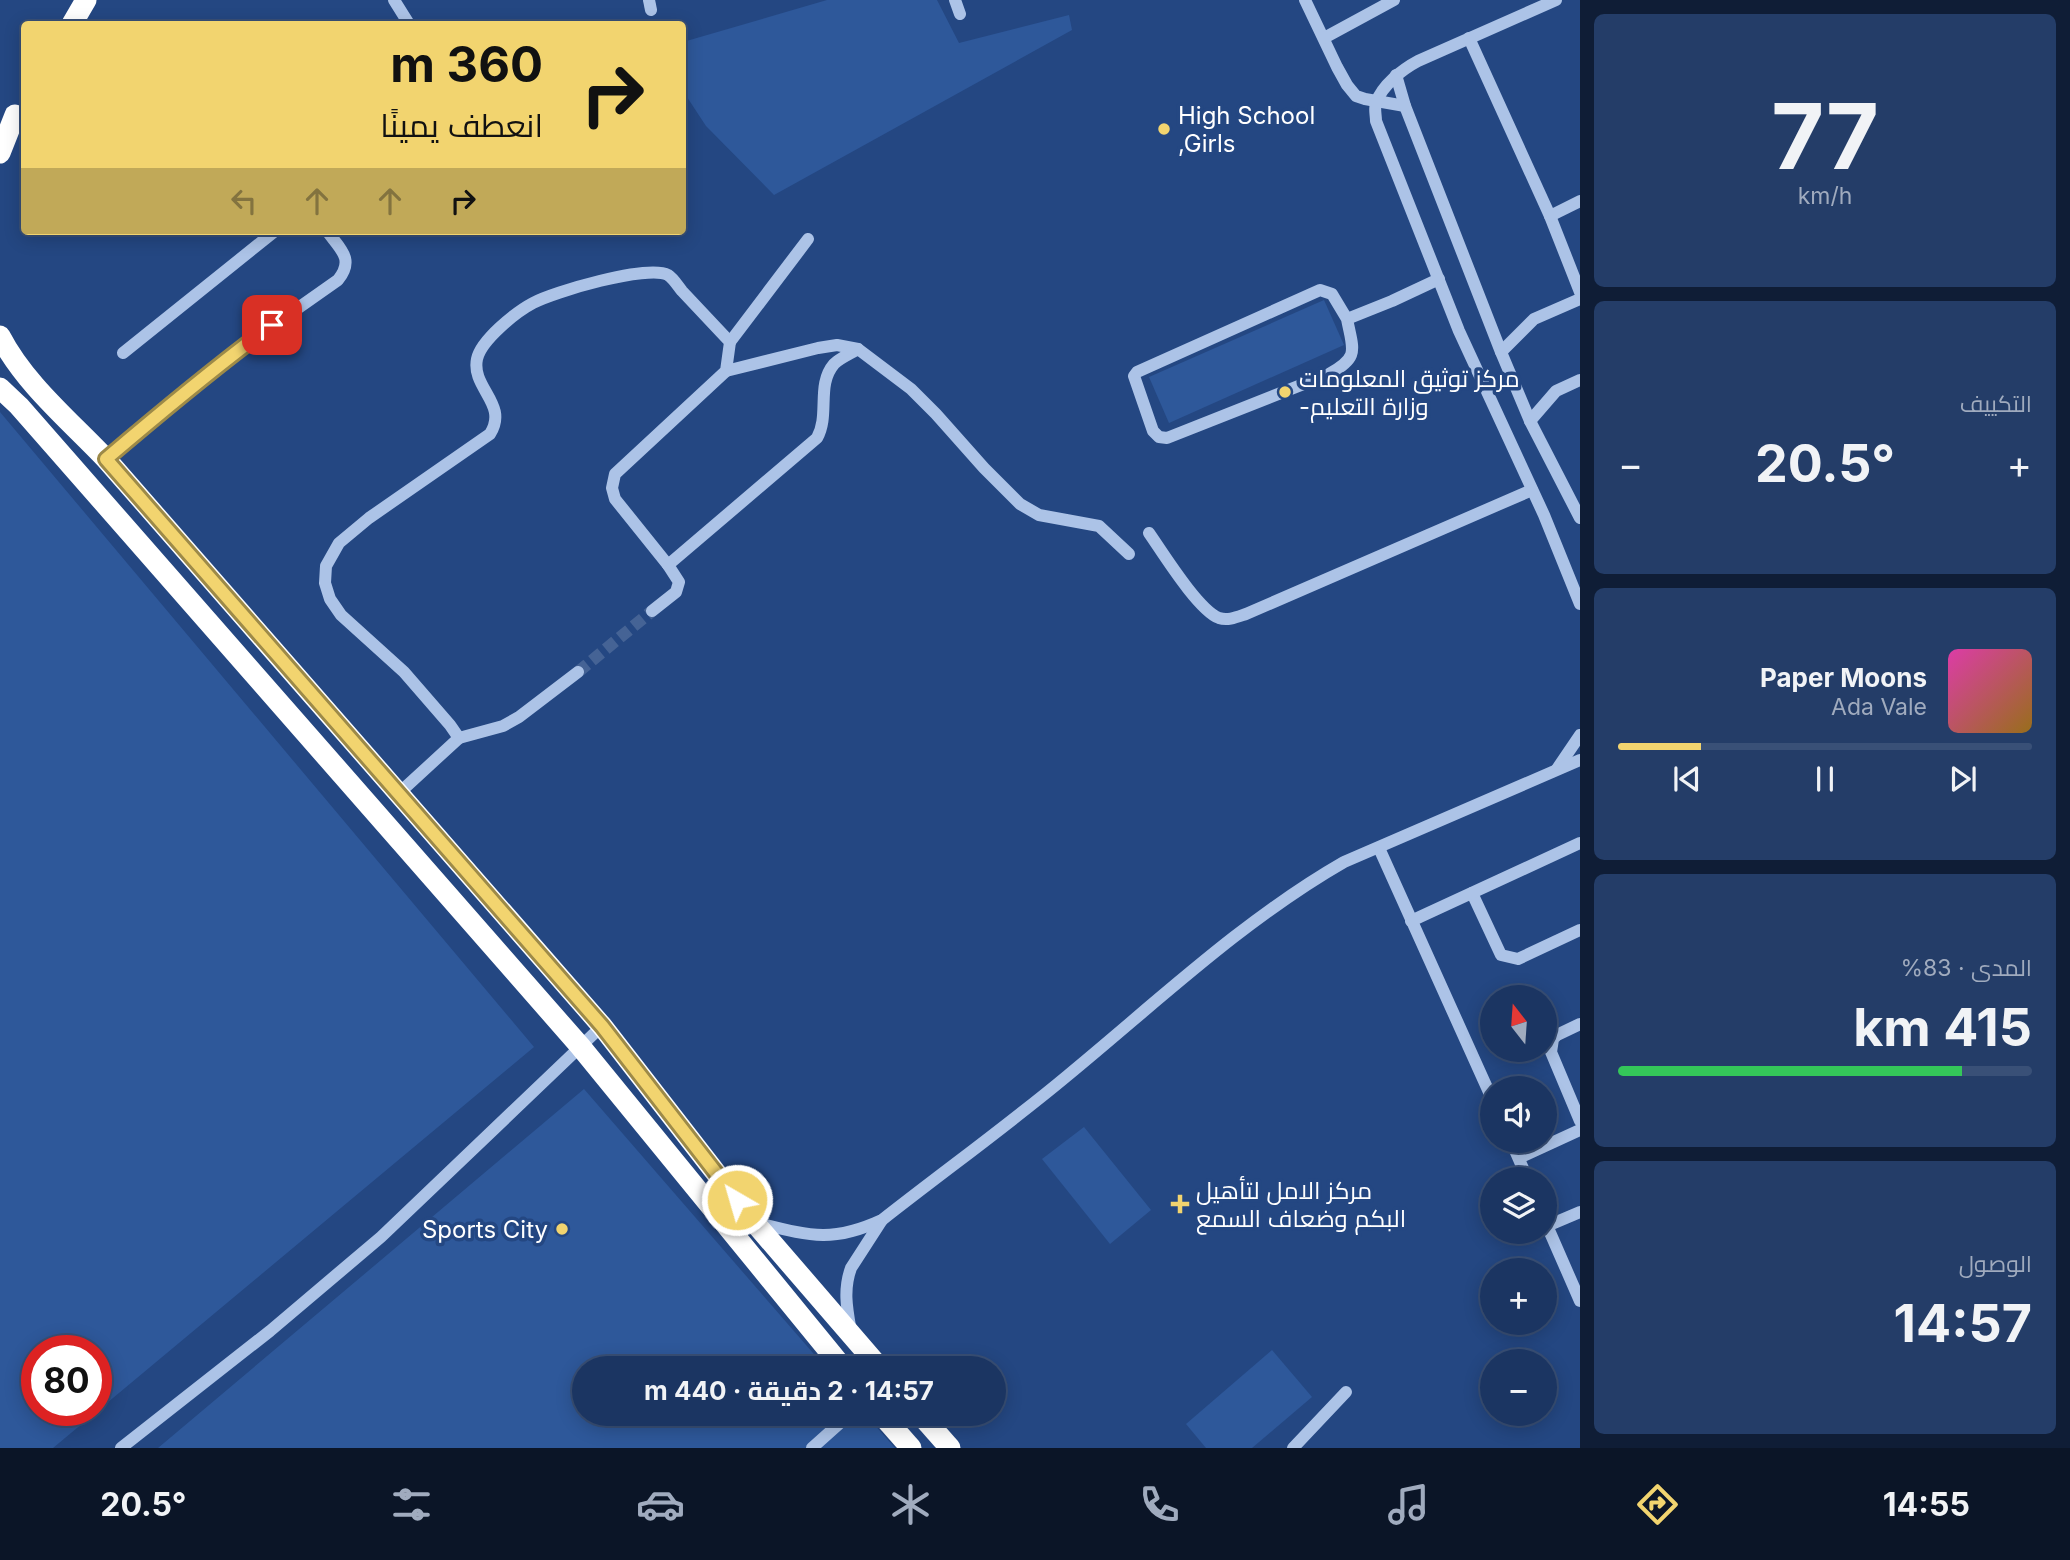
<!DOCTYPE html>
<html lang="ar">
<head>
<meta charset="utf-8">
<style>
	body { margin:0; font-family:Inter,Cairo,sans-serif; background:#243d68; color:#f1f3f6; direction:rtl; height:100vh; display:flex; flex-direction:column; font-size:26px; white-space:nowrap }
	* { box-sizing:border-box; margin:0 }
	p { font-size:23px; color:#a0abbe }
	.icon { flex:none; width:38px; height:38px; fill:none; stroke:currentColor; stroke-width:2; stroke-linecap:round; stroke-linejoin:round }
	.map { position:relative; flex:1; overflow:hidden; direction:ltr }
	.drawer { display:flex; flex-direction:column; gap:14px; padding:14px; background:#0f1d36; width:490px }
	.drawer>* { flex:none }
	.hud { position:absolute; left:21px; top:21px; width:665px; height:214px; border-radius:7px; box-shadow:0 4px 18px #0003,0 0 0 2px #395077; direction:rtl; background:#f2d46f; color:#111; overflow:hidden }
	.needle { width:46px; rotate:343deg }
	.fabs { position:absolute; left:1480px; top:985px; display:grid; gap:14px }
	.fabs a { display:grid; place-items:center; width:77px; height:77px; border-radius:50%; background:#1b3562; box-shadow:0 4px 18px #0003,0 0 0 2px #395077; font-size:35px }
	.speed { position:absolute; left:21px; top:1335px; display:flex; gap:14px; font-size:35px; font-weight:700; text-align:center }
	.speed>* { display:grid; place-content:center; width:91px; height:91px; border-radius:50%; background:#1b3562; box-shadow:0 4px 18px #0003,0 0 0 2px #395077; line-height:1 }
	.speed .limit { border:10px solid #d22; background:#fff; color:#111 }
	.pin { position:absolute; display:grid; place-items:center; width:60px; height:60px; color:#fff; margin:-30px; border-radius:14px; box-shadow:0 4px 10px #0006 }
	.me { position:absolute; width:77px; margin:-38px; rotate:322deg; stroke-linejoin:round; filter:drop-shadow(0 0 5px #0008) }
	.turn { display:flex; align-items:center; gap:24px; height:147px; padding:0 28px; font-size:32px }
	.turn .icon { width:91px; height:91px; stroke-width:2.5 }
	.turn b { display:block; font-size:49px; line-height:60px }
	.lanes { display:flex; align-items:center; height:66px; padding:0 28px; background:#0003; justify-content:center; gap:35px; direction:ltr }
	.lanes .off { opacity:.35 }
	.big { font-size:52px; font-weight:700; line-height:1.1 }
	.drawer .tile { flex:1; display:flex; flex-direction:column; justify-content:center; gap:10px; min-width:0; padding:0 24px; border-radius:10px; background:#243d68 }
	.drawer .dial { align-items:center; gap:0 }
	.dial b { font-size:91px; line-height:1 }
	.song { display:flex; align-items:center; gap:21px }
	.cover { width:84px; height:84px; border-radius:10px; background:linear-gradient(135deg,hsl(320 70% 55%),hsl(40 70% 35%)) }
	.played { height:7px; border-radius:4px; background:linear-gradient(90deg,#f2d46f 20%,#395077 20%) }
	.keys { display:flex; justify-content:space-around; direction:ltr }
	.heat { display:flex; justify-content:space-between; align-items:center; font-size:38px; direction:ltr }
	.charge { height:10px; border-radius:5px; background:linear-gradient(90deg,#34c759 83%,#395077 0) }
	.trip { position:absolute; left:572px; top:1356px; width:434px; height:70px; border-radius:35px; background:#1b3562; box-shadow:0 4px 18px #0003,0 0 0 2px #395077; font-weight:700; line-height:70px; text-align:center; direction:rtl }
	.tabs { display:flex; height:112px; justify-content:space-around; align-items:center; background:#0b1527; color:#a0abbe }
	.tabs .icon { width:49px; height:49px }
	.tabs .selected { color:#f2d46f }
	.tabs b { font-size:32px; color:#f1f3f6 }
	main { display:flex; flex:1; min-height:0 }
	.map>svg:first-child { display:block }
</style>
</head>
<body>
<main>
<section class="drawer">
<div class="tile dial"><b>77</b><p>km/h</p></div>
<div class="tile"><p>التكييف</p>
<div class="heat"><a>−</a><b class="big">20.5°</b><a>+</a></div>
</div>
<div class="tile">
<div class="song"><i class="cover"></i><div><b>Paper Moons</b><p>Ada Vale</p></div></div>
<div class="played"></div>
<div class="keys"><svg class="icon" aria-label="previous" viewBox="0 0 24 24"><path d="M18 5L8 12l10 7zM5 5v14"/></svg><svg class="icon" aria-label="pause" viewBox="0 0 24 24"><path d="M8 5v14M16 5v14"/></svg><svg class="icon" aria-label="next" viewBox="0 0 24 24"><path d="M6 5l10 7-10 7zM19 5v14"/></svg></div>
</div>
<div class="tile"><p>المدى · 83%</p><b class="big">415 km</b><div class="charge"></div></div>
<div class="tile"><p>الوصول</p><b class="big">14:57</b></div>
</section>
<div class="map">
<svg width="1580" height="1448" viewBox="0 0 1580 1448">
	<rect width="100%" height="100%" fill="#244782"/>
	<g fill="#2e589a" fill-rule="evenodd">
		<polygon points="827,0 937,0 959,43 1069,15 1072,30 774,195 706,126 683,91 683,42"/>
		<polygon points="1324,300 1344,345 1169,423 1149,377"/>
		<path d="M 0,412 L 534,1047 L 53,1448 L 0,1448 ZM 96,1351 L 96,1410 L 37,1410 L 37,1351 Z"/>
		<polygon points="584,1089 826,1368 584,1368 584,1414 865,1414 895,1448 158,1448"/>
		<polygon points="1084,1127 1151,1210 1110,1244 1042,1159"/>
		<polygon points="1272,1350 1312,1397 1252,1448 1206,1448 1186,1424"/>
	</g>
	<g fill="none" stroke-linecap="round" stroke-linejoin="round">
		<polyline stroke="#456395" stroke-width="12" stroke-dasharray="12 6" stroke-linecap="butt" points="578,672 652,611"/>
		<g stroke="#acc3e7" stroke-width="12">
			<polyline points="394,0 409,24"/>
			<polyline points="649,0 651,10"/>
			<polyline points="955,0 960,14"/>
			<polyline points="1305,0 1337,67 1347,85 1356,96 1365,99 1405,106"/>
			<path d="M 1556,0 L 1418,61 C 1403,69 1382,85 1376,103 C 1374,108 1376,115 1376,121 L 1459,331 L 1544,515 L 1580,604"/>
			<polyline points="1324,38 1394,0"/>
			<polyline points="1469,38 1550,216 1580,292"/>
			<polyline points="1396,75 1405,106 1501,352 1530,421 1580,518"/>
			<polyline points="1550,216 1580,201"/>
			<path d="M 1347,319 L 1332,294 L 1320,290 L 1137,372 L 1134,376 L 1153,431 L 1159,437 L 1167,438 L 1329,374 C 1360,357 1353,350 1347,319 L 1392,301 L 1439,279"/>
			<polyline points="730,342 808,239"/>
			<polyline points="1501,352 1534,319 1580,299"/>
			<polyline points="123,353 275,231"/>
			<polyline points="726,371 818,348 837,345 858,349"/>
			<polyline points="1530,421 1556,391 1580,380"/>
			<path d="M 106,459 L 237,351 L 338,280 C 355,259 340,249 327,231"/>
			<path d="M 1149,533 C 1163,553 1198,610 1219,618 C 1228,621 1237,617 1246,614 L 1532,490"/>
			<path d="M 652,611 L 676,592 L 679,582 L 668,565 L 817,438 C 830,415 816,385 834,364 C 840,358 850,354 858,349 L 911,389 L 936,414 L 984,468 L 1020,504 L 1039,515 L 1099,526 L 1129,554"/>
			<polyline points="459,738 503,726 519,717 578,672"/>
			<polyline points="1557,769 1580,735"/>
			<path d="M 398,794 L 459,738 L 450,725 L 404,672 L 341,615 L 330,599 L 325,583 L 326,566 L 339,543 L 369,518 L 490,434 C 509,404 471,388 477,359 C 481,340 516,312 533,303 C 553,292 648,264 668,275 C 673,278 678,286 682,291 C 698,308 714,325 730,342 L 726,371 L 615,474 L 612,488 L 615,499 L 668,565"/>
			<polyline points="1379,848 1493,1101"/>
			<polyline points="1472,893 1501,955 1518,959 1580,930"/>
			<polyline points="1411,921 1580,843"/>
			<polyline points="1580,1024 1557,1035 1553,1039 1551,1052 1580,1121"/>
			<polyline points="1511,1141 1528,1180"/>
			<polyline points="1519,1158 1580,1130"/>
			<polyline points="1545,1221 1580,1301"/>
			<path d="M 758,1223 C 810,1236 832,1243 882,1220 C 943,1172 1007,1126 1067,1076 C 1157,1002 1243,920 1344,862 L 1580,760"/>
			<polyline points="1547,1226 1580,1212"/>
			<path d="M 851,1332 C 847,1309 843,1290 851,1268 L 882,1220"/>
			<polyline points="121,1448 270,1331 381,1237 602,1026"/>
			<polyline points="812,1448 850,1414"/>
			<polyline points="1293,1448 1346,1392"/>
		</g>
		<g stroke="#fff" stroke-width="21">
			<polyline points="72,24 86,0"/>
			<polyline points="0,153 15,115"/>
			<path d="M 0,336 C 25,384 69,420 106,459 L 602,1026 L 754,1222 L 880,1368"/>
			<polyline points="0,388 19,406 580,1046 843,1368"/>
			<polyline points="881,1414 911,1448"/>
			<polyline points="920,1414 950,1448"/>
		</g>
	</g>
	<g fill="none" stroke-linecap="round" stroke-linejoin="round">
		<g stroke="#9d8a48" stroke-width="18">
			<path id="route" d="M 272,325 C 215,367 160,413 106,459 L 602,1026 L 737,1200"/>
		</g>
		<use href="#route" stroke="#f2d46f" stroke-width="12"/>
	</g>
	<g fill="#f2d46f" stroke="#244782" stroke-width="2.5">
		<circle cx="1164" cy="129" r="7"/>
		<circle cx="1285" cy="392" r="7"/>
		<path d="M1176.5 1193.5h7v7h7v7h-7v7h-7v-7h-7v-7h7z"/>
		<circle cx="562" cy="1229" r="7"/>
	</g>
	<g text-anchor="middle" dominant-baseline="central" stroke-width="7" stroke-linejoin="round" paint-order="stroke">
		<g font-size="24" fill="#fff" stroke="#244782" text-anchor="start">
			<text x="1178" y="115">High School<tspan x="1178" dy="28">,Girls</tspan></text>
			<text x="1299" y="378">مركز توثيق المعلومات<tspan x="1299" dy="28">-وزارة التعليم</tspan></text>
			<text x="1196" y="1190">مركز الامل لتأهيل<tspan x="1196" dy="28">البكم وضعاف السمع</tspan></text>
			<text x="548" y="1229" text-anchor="end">Sports City</text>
		</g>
	</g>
</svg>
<div class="fabs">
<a><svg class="needle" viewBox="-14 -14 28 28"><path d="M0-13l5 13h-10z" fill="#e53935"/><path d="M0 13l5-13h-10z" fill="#a0abbe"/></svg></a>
<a><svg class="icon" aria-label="sound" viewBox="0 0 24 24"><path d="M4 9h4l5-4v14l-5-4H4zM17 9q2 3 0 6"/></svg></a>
<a><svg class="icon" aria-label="layers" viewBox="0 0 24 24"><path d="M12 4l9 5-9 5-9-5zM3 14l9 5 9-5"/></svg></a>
<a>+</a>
<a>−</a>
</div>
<div class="speed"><div class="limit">80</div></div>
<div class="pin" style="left:272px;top:325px;background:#d93025"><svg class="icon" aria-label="arrive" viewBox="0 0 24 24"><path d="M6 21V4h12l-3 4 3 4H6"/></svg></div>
<svg class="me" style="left:737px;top:1200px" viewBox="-20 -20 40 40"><circle r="17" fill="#f2d46f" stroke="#fff" stroke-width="3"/><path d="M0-11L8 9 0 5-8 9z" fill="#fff"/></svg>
<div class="trip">14:57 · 2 دقيقة · 440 m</div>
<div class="hud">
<div class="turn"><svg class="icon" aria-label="right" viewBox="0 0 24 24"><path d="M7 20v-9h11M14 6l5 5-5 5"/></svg><div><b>360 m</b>انعطف يمينًا</div></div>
<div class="lanes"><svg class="icon off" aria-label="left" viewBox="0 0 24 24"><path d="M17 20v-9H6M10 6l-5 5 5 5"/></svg><svg class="icon off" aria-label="ahead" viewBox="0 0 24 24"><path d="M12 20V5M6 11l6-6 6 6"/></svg><svg class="icon off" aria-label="ahead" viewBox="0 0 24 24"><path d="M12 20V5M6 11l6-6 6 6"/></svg><svg class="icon" aria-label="right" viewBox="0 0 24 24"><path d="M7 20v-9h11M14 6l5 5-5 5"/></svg></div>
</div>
</div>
</main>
<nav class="tabs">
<b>14:55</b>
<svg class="icon selected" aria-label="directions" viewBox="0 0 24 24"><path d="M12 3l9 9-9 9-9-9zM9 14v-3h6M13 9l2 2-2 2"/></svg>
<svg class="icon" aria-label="music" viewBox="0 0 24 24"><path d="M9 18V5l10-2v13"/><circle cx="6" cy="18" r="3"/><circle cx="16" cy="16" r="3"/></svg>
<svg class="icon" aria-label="phone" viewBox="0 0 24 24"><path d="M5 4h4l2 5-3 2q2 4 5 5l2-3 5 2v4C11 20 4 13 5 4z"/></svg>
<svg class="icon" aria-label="climate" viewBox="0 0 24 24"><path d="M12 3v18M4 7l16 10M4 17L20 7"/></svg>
<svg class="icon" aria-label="car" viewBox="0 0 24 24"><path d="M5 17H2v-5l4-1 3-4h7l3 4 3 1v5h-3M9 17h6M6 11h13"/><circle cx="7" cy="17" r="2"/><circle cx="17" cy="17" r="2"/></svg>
<svg class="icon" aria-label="filters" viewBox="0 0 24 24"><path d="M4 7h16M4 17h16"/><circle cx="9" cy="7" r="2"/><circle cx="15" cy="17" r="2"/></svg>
<b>20.5°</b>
</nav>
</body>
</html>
